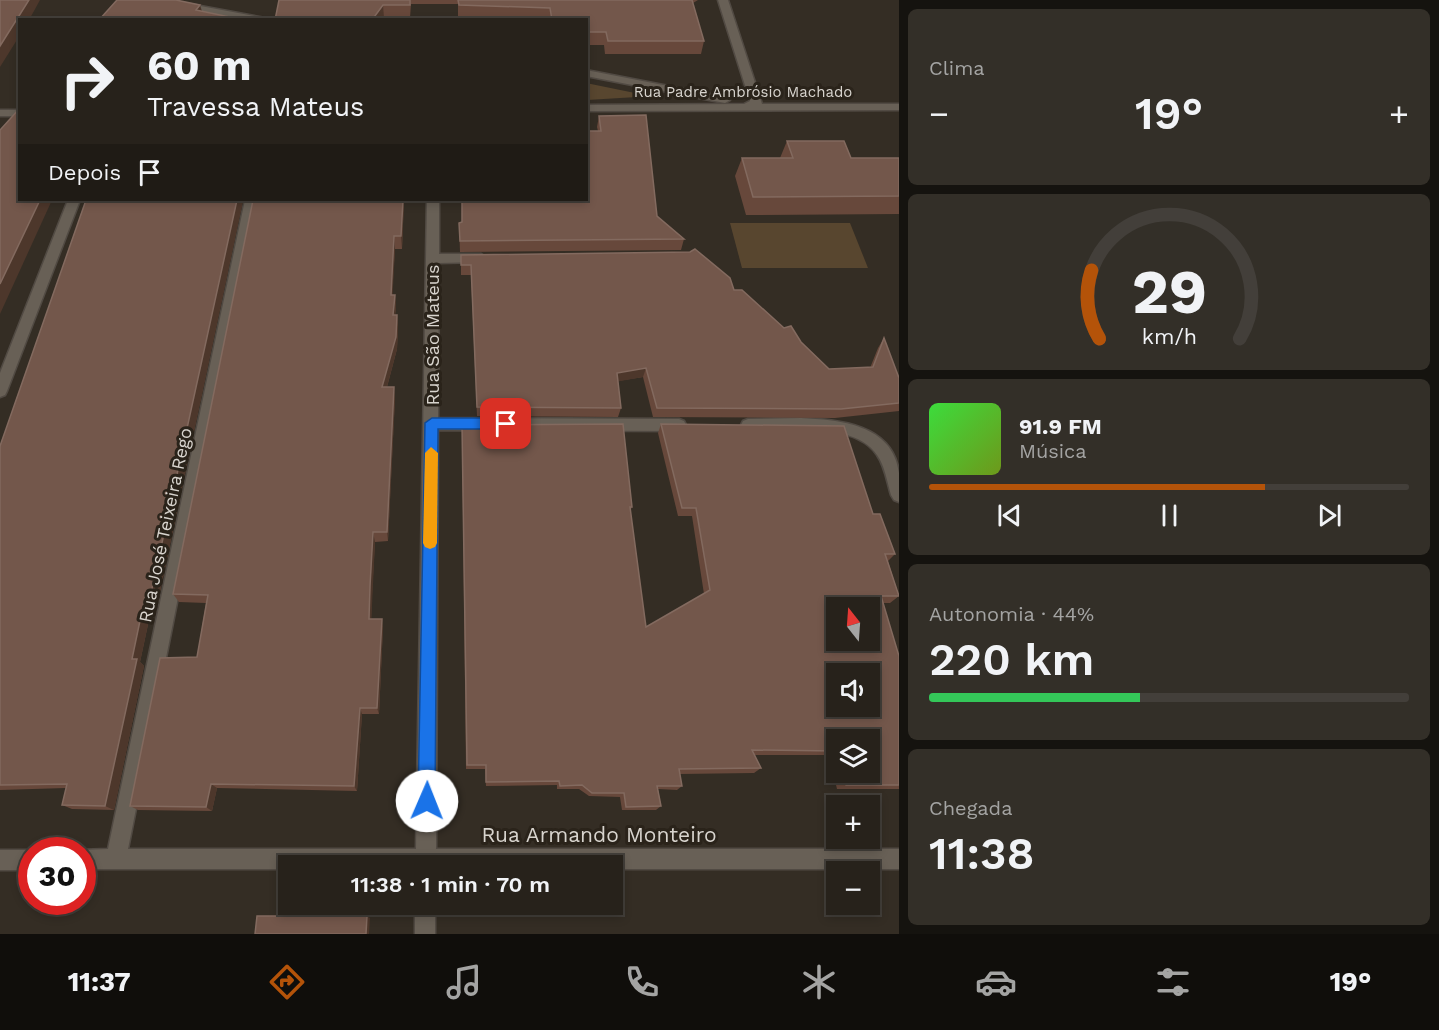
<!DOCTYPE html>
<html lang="pt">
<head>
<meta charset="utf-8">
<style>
	body { margin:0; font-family:"Work Sans",sans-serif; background:#332f28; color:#f1f3f6; height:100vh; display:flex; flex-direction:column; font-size:22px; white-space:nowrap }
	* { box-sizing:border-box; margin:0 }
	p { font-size:20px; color:#a4a4a3 }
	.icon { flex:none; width:33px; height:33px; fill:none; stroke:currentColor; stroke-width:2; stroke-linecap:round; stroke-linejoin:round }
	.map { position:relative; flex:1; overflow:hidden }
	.panel { display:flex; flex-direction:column; gap:9px; padding:9px; background:#15130f; width:540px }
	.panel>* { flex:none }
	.hud { position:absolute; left:18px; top:18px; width:570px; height:183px; border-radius:0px; box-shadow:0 3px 9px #0003,0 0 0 2px #433f3a; background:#27221b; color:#f1f3f6; overflow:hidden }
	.needle { width:39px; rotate:343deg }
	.fabs { position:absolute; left:826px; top:597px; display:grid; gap:12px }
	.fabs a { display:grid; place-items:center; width:54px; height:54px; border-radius:0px; background:#27221b; box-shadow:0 3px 9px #0003,0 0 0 2px #433f3a; font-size:30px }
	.speed { position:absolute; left:18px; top:837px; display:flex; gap:12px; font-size:30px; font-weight:700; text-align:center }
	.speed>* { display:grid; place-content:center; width:78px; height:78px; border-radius:50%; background:#27221b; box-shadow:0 3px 9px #0003,0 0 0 2px #433f3a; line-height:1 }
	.speed .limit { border:9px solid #d22; background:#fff; color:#111 }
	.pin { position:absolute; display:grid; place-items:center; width:51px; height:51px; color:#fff; margin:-26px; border-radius:12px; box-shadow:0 3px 9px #0006 }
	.me { position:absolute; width:66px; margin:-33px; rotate:1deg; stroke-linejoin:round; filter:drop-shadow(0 0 4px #0008) }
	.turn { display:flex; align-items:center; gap:21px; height:126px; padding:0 30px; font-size:27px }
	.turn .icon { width:78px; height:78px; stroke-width:2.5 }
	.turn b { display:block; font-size:42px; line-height:51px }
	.then { display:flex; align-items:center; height:57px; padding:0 30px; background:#0003; gap:12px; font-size:22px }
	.big { font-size:45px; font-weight:600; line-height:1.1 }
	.panel .tile { flex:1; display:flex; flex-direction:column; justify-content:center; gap:9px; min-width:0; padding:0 21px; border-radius:9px; background:#332f28 }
	.panel .dial { align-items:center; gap:0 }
	.dial svg { height:156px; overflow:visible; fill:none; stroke:#433f3a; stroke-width:7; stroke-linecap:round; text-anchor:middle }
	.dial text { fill:#f1f3f6; stroke:none }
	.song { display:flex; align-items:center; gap:18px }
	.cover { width:72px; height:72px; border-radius:9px; background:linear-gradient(135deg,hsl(120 70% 55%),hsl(80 70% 35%)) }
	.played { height:6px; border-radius:3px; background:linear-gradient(90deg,#b45309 70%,#433f3a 70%) }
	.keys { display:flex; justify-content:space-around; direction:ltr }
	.heat { display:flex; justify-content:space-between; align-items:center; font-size:33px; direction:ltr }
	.charge { height:9px; border-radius:4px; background:linear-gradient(90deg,#34c759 44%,#433f3a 0) }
	.trip { position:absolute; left:278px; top:855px; width:345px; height:60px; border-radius:0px; background:#27221b; box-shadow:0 3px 9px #0003,0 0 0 2px #433f3a; font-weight:600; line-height:60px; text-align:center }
	.dock { display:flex; height:96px; justify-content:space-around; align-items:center; background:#100e0b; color:#a4a4a3 }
	.dock .icon { width:42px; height:42px }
	.dock .on { color:#b45309 }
	.dock b { font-size:27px; color:#f1f3f6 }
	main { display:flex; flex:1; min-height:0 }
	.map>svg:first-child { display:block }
</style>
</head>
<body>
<main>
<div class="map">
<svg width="899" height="934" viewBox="0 0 899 934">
	<rect width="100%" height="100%" fill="#342d24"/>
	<g fill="#58462f">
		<polygon points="586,83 635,93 637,97 587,100"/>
		<polygon points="730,223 850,223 868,268 742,268"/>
	</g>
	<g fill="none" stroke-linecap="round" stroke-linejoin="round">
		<g stroke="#514a43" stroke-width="3">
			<g id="minor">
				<polygon points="146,0 168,0 276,20 250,20 151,3"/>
				<polygon points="718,0 728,0 762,104 899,104 899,110 586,111 586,105 744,104 750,101"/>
				<polygon points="586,70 725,97 730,100 725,103 586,76"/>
				<rect x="0" y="110" width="20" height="6"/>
				<polygon points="68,200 80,200 7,391 5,395 0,397 0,373"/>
				<polygon points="245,200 257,200 128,849 416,849 427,200 439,200 439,254 481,254 487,258 481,262 439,263 438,418 679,419 684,421 686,425 684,429 679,431 438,430 436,849 899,849 899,869 612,869 612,866 288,866 288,869 82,869 82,850 79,850 108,849"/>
				<path d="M 801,418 C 839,420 893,424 899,473 C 899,482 899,492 899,502 L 894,500 L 891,495 C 887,482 885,466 877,455 C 855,421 784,430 748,431 L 743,429 L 741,425 L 743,421 L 748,419 Z"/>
				<polygon points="0,850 33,850 32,870 0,870"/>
				<rect x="415" y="904" width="20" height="30"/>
			</g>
		</g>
		<use href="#minor" fill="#686056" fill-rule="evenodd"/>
	</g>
	<g fill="#67483b" fill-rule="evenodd">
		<polygon points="279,0 698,0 693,3 704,41 701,54 605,54 604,45 586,45 586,20 499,20 458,18 458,4 411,4 410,18 384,18 383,20 275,20"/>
		<polygon points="599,116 657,216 684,239 681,250 460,252 459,223 462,222 598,131 597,127"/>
		<polygon points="787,141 851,158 899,158 899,214 746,215 735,176 742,158 780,158"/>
		<polygon points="86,200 243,200 158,601 153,601 140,662 144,666 114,810 72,809 62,805 66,788 0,790 0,446"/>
		<polygon points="253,200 404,200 402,249 395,249 392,295 395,295 396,307 395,315 397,315 398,327 397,349 387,387 395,398 388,541 375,542 372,594 371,619 383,627 379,714 362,714 357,791 217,788 212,811 138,810 130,806 197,657 206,603 179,602 173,594"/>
		<polygon points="461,255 734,290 801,342 829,369 870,368 878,348 884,338 899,378 899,411 835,418 653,417 643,377 618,381 621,408 618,417 477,416 471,275 461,275"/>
		<path d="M 661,424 L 873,514 L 895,554 L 888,561 L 899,596 L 890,603 L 883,603 L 899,656 L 899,789 L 837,789 L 829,755 L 754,755 L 761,768 L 754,773 L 680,774 L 682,786 L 677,790 L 658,789 L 661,806 L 656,810 L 622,810 L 620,797 L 589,796 L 579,789 L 557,789 L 557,785 L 486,786 L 485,769 L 466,769 L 462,434 L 632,507 L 630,511 L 646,627 L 704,594 L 692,516 L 678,516 L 658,433 ZM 837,740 L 870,772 L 837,772 Z"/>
	</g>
	<g fill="#4d372b">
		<polygon points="29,0 40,0 29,20 20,20 20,35 0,67 0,46"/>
		<polygon points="200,5 204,18 196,10"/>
		<polygon points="383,5 384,18 383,20 372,20"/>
		<polygon points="40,200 52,200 0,314 0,284"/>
		<polygon points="237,200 243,200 158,601 151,593"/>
		<polygon points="403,200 404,200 402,249 401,236"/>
		<polygon points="394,236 395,249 392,307 391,295"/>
		<polygon points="395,295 396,307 394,327 393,315"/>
		<polygon points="397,315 398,327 397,349 384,398 382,387"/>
		<polygon points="646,368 643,377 615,382 617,373"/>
		<polygon points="394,387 395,398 388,541 387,532"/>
		<polygon points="373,532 375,542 371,627 369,619"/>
		<polygon points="146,592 153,601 140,662 144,666 114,810 105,806 132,659"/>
		<polygon points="382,619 383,627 379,714 377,708"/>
		<polygon points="360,708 362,714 357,791 354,786"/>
		<polygon points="211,784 217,788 212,811 206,807"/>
		<polygon points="367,916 370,918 369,934 366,934"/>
	</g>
	<g fill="#73574b" stroke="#836a5f" stroke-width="1.5" fill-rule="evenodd">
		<polygon points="0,0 29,0 0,46"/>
		<polygon points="117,0 176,0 200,5 196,10 244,20 99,20"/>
		<polygon points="279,0 410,0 410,5 383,5 372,20 275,20"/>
		<polygon points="458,0 692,0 704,41 608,41 606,32 586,32 586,20 552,20 550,8 459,5"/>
		<polygon points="20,108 20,200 40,200 0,284 0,130"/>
		<polygon points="646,115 657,216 684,239 460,241 459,223 462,222 462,200 586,200 586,131 601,131 599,116"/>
		<polygon points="787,141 844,141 851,158 899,158 899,196 753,197 742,158 793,158"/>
		<polygon points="86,200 237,200 151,593 146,592 132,659 137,659 105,806 62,805 67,784 0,785 0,446"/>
		<polygon points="253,200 403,200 401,236 394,236 391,295 395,295 393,315 397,315 396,337 382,387 394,387 387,532 373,532 370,586 369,619 382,619 377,708 360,708 354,786 211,784 206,807 130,806 160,658 197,657 208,595 173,594"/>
		<polygon points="695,249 730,278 734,290 742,290 784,328 791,326 801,342 829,369 873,367 884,338 899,378 899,403 841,409 657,408 646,368 617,373 621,408 477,407 471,265 461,265 461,255 690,252"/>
		<path d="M 623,424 L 632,507 L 630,507 L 646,627 L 710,590 L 696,508 L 682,508 L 661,424 L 844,426 L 873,514 L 880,514 L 895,554 L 885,554 L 899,596 L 881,596 L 899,656 L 899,785 L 846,785 L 843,772 L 870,772 L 870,740 L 837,740 L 837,751 L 752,750 L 761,768 L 679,769 L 682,786 L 657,786 L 661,806 L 626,807 L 624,793 L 592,793 L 582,785 L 560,786 L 559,781 L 486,782 L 486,765 L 467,765 L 462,425 ZM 837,608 L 870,608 L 870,640 L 837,640 ZM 837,674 L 870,674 L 870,706 L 837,706 Z"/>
		<polygon points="257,916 367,916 366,934 255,934"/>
	</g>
	<polygon fill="#1a73e8" stroke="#114b97" stroke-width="1.5" points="432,418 506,418 512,424 506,429 438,429 435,801 433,807 427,809 421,807 418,801 425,423"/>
	<polygon fill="#f59e0b" points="431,447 438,453 437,543 435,547 430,549 425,547 423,543 425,453"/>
	<g text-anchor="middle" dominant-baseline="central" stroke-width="6" stroke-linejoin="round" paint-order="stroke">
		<g font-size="15" fill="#d8d4ce" stroke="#2a231a">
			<text x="743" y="92">Rua Padre Ambrósio Machado</text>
		</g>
		<g font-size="18" fill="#d8d4ce" stroke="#2a231a">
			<text transform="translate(432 335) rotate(-90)">Rua São Mateus</text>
			<text transform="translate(165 525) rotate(-78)">Rua José Teixeira Rego</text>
		</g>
		<g font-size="21" fill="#d8d4ce" stroke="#2a231a">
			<text x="599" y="834">Rua Armando Monteiro</text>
		</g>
	</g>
</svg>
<div class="fabs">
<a><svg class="needle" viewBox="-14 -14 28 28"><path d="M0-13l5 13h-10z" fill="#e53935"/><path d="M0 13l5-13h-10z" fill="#a4a4a3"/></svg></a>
<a><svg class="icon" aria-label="sound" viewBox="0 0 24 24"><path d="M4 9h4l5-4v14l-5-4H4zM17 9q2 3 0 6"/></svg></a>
<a><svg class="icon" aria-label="layers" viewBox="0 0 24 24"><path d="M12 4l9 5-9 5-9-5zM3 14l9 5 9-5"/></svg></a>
<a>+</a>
<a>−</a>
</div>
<div class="speed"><div class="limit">30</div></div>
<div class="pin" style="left:506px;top:424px;background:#d93025"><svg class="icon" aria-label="arrive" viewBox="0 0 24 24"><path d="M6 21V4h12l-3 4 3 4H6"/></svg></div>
<svg class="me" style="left:427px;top:801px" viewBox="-20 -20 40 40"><circle r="19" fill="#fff"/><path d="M0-13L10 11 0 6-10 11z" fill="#1a73e8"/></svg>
<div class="trip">11:38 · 1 min · 70 m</div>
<div class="hud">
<div class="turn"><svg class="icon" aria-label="right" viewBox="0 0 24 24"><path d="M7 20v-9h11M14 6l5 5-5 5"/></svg><div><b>60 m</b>Travessa Mateus</div></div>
<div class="then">Depois<svg class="icon" aria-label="arrive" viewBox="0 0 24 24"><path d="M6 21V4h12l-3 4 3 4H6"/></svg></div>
</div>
</div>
<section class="panel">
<div class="tile"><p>Clima</p>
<div class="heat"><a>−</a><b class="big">19°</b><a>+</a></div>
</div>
<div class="tile dial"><svg viewBox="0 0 100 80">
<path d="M14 69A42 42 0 1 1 86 69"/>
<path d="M14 69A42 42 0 0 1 10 34" stroke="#b45309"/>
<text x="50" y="56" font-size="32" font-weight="700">29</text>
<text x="50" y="72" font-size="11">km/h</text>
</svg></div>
<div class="tile">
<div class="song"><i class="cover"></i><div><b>91.9 FM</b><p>Música</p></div></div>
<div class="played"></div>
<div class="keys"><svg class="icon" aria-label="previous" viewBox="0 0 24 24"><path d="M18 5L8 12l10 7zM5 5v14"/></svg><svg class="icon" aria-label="pause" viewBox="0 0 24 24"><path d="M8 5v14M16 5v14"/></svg><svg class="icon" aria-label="next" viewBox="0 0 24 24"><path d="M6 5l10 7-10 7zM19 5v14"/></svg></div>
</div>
<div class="tile"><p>Autonomia · 44%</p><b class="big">220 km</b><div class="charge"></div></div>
<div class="tile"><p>Chegada</p><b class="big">11:38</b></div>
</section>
</main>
<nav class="dock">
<b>11:37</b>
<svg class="icon on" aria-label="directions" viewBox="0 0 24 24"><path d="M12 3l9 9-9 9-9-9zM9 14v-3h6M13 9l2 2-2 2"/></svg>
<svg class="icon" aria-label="music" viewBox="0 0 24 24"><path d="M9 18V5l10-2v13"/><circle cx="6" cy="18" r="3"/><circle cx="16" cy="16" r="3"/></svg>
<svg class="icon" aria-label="phone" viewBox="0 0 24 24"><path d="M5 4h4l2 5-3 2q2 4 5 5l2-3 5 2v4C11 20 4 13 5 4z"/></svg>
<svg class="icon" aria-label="climate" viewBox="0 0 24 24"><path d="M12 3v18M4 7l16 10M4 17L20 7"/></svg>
<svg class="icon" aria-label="car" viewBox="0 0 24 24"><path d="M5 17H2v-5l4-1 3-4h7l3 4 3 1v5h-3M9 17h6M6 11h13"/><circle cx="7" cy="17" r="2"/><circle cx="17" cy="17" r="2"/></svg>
<svg class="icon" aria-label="filters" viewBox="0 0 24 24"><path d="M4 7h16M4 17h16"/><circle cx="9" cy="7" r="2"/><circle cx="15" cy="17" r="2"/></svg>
<b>19°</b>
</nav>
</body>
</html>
